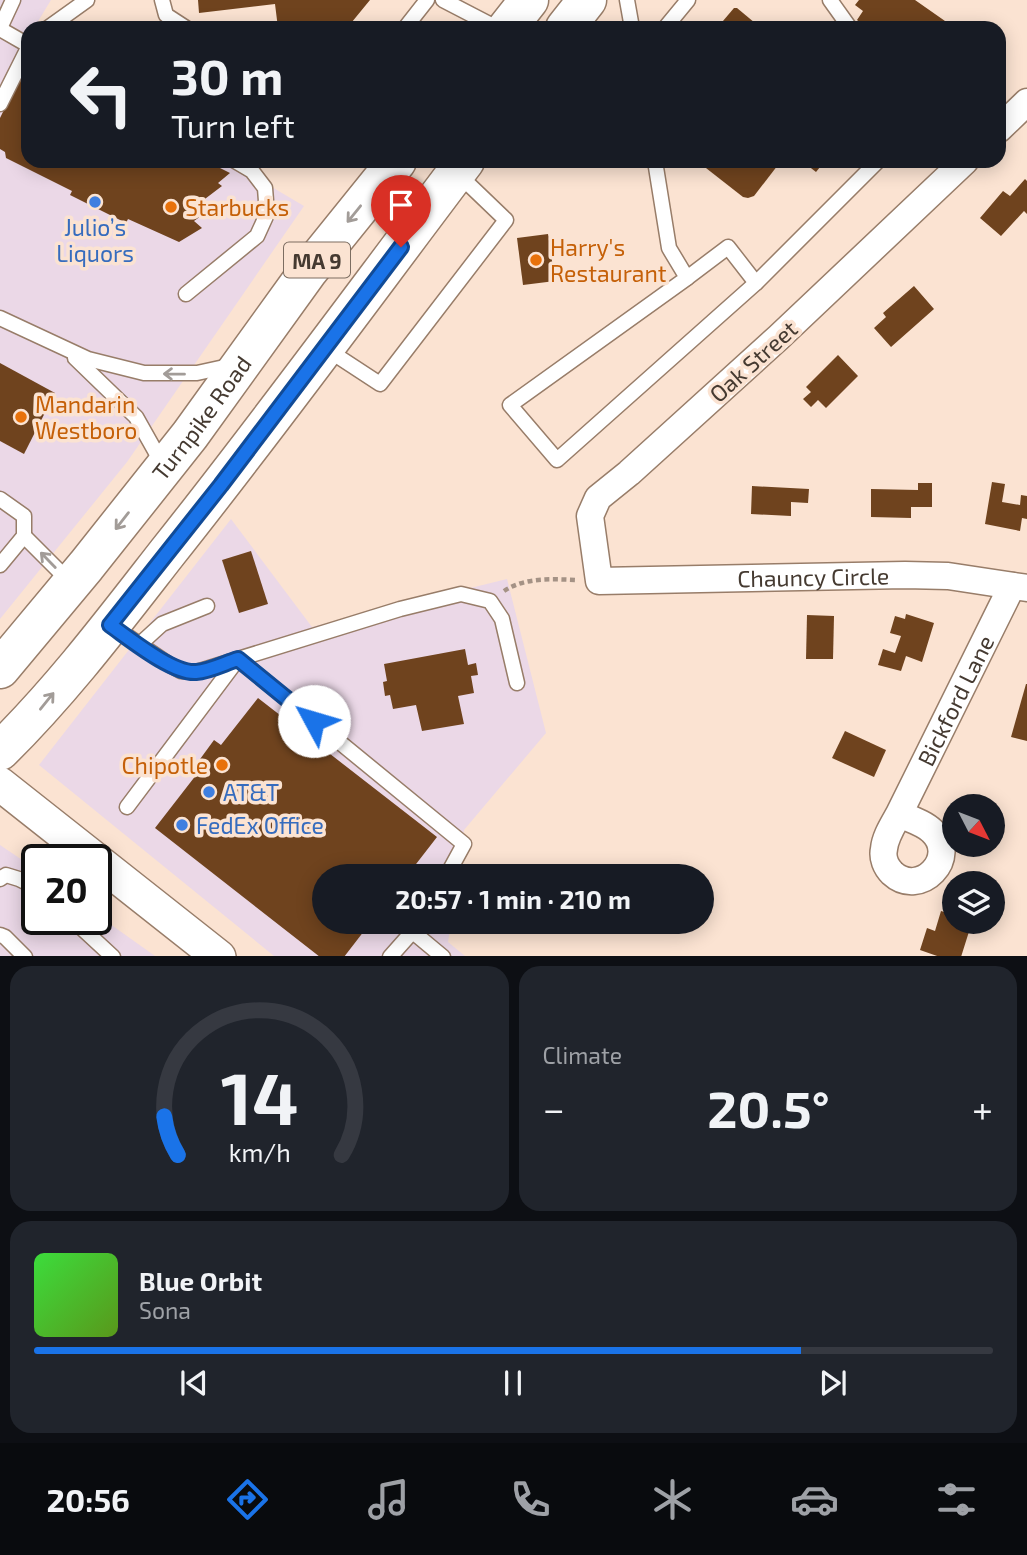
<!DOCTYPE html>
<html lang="en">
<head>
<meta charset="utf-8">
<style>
	body { margin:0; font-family:"Exo 2",sans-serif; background:#20242c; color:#f1f3f6; height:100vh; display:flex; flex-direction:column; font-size:26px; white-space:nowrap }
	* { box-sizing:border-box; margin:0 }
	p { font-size:23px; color:#9ea1a6 }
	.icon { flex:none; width:38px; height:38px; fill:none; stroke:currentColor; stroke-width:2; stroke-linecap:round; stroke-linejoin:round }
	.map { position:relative; height:956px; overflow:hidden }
	.drawer { display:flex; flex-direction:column; gap:10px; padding:10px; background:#0d0f14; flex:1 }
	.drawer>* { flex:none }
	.top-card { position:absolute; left:21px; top:21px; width:985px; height:147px; border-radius:21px; box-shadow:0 4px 18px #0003; background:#171b24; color:#f1f3f6; overflow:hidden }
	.needle { width:46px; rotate:132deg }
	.tools { position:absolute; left:942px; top:794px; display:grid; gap:14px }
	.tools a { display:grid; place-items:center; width:63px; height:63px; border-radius:50%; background:#171b24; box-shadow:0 4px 18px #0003; font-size:35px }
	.speed { position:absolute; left:21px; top:844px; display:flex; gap:14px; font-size:35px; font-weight:700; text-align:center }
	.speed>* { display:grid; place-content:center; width:91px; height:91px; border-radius:50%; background:#171b24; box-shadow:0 4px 18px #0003; line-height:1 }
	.speed .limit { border:4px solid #111; border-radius:10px; background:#fff; color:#111 }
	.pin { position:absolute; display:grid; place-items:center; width:60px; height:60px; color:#fff; margin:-72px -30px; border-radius:50% 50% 50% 0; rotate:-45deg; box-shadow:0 0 7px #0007 }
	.pin .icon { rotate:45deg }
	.me { position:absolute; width:77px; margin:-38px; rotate:309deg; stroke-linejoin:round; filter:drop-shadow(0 0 5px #0008) }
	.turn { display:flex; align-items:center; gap:24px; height:147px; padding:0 35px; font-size:32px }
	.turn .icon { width:91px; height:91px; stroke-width:2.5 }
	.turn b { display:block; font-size:49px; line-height:60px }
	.big { font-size:52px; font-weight:700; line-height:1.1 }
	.drawer .widget { flex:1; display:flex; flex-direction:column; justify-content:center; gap:10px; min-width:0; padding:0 24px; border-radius:21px; background:#20242c }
	.drawer .dial { align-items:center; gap:0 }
	.dial svg { height:182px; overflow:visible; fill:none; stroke:#363941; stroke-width:7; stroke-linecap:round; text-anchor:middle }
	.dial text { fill:#f1f3f6; stroke:none }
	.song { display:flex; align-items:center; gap:21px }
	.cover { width:84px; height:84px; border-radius:10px; background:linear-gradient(135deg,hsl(120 70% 55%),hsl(90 70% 35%)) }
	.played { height:7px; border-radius:4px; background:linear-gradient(90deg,#1a73e8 80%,#363941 80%) }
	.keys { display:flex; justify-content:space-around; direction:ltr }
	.heat { display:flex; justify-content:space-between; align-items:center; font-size:38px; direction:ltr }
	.drawer .tiles { flex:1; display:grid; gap:10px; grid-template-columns:1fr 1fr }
	.widget:last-child { grid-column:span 2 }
	.trip { position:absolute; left:312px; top:864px; width:402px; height:70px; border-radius:35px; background:#171b24; box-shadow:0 4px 18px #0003; font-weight:700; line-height:70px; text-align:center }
	.tab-bar { display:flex; height:112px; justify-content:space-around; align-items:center; background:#090b0e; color:#9ea1a6 }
	.tab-bar .icon { width:49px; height:49px }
	.tab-bar .current { color:#1a73e8 }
	.tab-bar b { font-size:32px; color:#f1f3f6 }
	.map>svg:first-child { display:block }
</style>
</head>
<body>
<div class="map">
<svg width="1027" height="957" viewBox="0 0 1027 957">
	<rect width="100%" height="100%" fill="#fbe3d2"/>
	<g fill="#ebd8e7">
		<polygon points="0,0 51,0 34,28 28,28 28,161 228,161 304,206 127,462 0,619"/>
		<polygon points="231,519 312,627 507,579 546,733 464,830 457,877 324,877 324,922 451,922 448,942 465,956 274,956 39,765"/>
		<polygon points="0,845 37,870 37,919 96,919 96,914 155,956 0,957"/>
	</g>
	<g fill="#6f431e">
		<polygon points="198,0 370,0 347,28 278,28 275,4 199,13"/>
		<polygon points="859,0 915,0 955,28 866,28 857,20 863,11 855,5"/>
		<polygon points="734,8 737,8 761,28 717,28"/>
		<polygon points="24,69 28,71 28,161 206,161 230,173 218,183 222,186 197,205 205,213 194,221 202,228 179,242 128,219 126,223 70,195 72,191 6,158 5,152 0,149 0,118"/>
		<polygon points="697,161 781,161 754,196 748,198 743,197"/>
		<polygon points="802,161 825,161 816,172"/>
		<polygon points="1025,179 1027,181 1027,214 1024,211 1001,236 980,218 1003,191 1010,196"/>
		<polygon points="548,234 555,281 523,285 517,238"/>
		<polygon points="914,286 934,309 891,347 874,328 886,317 883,313"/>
		<polygon points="838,355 858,376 826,408 818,400 811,407 803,399 811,392 806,387"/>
		<polygon points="0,363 55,393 24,454 0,441"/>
		<polygon points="992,482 1005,484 1002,502 1020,505 1021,495 1027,496 1027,519 1022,518 1020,531 985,524"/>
		<polygon points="918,483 932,483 932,507 911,507 911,518 871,517 871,489 918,490"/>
		<polygon points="752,486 809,489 808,503 791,502 791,516 751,514"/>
		<polygon points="251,551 268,604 239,613 222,560"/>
		<polygon points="906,614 934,623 922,662 906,656 901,671 878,665 883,649 895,653 901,636 890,633 895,616 905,619"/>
		<polygon points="807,615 834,616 833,659 806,659"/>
		<polygon points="465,649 468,665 476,663 478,675 471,676 474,693 458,696 464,724 422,731 416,705 393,709 390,695 385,696 383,682 387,681 384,664"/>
		<polygon points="1026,684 1027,684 1027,741 1011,737"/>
		<polygon points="258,698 437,837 406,877 324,877 324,922 371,922 344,957 320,957 155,828 200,770 195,766 214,740 221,745"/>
		<polygon points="845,731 886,750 874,777 832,758"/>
		<polygon points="941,911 954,915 954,922 972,922 961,957 940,957 920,950 927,928 935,931"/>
	</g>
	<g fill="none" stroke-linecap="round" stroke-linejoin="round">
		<g stroke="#987d69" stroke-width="17">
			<g id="service">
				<polyline points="162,0 166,15 186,28"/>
				<polyline points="443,0 497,28"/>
				<polyline points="627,0 632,28"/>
				<polyline points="830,0 850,28"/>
				<polyline points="0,28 13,0"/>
				<polyline points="48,28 87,0"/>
				<polyline points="405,28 427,0"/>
				<polyline points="665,28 688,0"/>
				<polyline points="0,29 28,45"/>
				<polyline points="0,104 28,48"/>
				<polyline points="655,161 669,248 687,278 510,405 557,460 756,283 878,161"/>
				<polyline points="687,278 728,247 756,283"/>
				<polyline points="186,294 257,236 267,214 265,188 252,171 235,161"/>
				<polyline points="0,318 88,359 144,373 197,373 229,366"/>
				<polyline points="325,348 380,384 506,220 457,173"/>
				<polyline points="75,358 136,417 163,465"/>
				<polyline points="0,499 24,516 24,536 0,565"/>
				<polyline points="24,536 71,583"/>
				<polyline points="111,625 170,665 181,671 196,672 400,609 461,594 490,601 502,619 517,683"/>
				<polyline points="139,645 162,624 207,606"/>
				<polyline points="127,807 238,659 464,844 446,877"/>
				<polyline points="0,879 6,875 19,879 37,888"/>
				<polyline points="72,919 113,957"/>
				<polyline points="413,932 443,957"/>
				<polyline points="0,935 5,937 25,957"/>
				<polyline points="390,957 421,922"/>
			</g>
		</g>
		<g stroke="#987d69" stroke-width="29">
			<g id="minor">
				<polyline points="999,129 1027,102"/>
				<path id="s1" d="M 965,161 L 779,337 L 629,473 L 598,498 L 590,516 L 599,581 L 905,575 L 948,576 L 1027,588"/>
				<path id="s2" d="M 899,814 C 910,819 924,823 932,831 C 960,857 920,899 892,873 C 886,867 882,858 884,849 C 885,837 893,825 899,814 L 1012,586"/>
			</g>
		</g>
		<g stroke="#987d69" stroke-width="36">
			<polyline id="tertiary" points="0,784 219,957"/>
		</g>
		<g stroke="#987d69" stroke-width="41">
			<g id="trunk">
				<polyline points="507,28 529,0"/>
				<polyline points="565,28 587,0"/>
				<path id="s3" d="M 0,669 L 86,566 L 190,435 L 309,270 L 397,161"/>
				<path d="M 0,751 C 62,690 114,621 167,553 C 269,425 366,292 465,161"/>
			</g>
		</g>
		<path stroke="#a49285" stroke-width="4.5" stroke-dasharray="5 3.5" stroke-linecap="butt" d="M 504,591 C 525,577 552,579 577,580"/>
		<use href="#service" stroke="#fff" stroke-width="14"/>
		<use href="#minor" stroke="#fff" stroke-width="26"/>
		<use href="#tertiary" stroke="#fff" stroke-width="33"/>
		<use href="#trunk" stroke="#fff" stroke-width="38"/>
	</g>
	<defs><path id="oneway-shaft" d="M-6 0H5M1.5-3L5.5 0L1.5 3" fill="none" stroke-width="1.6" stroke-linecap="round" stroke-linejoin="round" transform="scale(1.75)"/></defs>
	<g stroke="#a29c98">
		<use href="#oneway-shaft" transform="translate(354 214) rotate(129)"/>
		<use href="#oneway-shaft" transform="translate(174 374) rotate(-179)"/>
		<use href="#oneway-shaft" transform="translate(122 521) rotate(128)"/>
		<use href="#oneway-shaft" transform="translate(48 560) rotate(-134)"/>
		<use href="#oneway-shaft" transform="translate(47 701) rotate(-51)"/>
	</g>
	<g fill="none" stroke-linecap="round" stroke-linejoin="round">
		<g stroke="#114b97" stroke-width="18">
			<path id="route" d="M 314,721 L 238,659 C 225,663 210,671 196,672 C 173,674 130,639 110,625 L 221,485 L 401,247"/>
		</g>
		<use href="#route" stroke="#1a73e8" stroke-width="12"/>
	</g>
	<g fill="#3f7fe0" stroke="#fbe3d2" stroke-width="2.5">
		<circle cx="95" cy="202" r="7"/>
		<circle cx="209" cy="792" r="7"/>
		<circle cx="182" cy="825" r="7"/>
	</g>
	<g fill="#e8710a" stroke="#fbe3d2" stroke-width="2.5">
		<circle cx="171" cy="207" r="7"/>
		<circle cx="536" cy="260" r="7"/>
		<circle cx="21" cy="417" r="7"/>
		<circle cx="222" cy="765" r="7"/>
	</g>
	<g text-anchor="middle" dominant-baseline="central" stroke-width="7" stroke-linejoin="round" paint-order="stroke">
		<rect fill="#fbe3d2" stroke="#7c6d61" stroke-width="2" x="284" y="242.5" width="66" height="35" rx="5"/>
		<g font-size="21" font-weight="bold" fill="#453a31">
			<text x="317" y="260">MA 9</text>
		</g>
		<g font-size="23" fill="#c56008" stroke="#fbe3d2" text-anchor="start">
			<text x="185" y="207">Starbucks</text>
			<text x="550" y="247">Harry's<tspan x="550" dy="26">Restaurant</tspan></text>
			<text x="35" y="404">Mandarin<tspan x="35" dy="26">Westboro</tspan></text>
			<text x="208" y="765" text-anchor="end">Chipotle</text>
		</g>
		<g font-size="23" fill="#366cbe" stroke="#fbe3d2" text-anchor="start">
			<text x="95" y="227" text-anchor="middle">Julio’s<tspan x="95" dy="26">Liquors</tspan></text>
			<text x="223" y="792">AT&amp;T</text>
			<text x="196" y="825">FedEx Office</text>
		</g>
		<g font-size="23" fill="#453a31" stroke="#fbe3d2">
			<text transform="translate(753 361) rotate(-42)">Oak Street</text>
			<text stroke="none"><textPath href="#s3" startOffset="322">Turnpike Road</textPath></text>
			<text stroke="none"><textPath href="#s1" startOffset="798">Chauncy Circle</textPath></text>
			<text stroke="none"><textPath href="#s2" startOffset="320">Bickford Lane</textPath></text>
		</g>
	</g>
</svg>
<div class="tools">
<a><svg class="needle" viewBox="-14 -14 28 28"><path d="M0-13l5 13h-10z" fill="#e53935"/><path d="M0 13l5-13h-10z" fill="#9ea1a6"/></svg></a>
<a><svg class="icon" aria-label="layers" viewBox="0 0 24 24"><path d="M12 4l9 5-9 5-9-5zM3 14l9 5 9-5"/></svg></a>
</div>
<div class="speed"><div class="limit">20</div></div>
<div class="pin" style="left:401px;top:247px;background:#d93025"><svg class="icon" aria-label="arrive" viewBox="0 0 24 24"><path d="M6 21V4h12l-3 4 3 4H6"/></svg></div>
<svg class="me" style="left:314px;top:721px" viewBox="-20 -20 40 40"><circle r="19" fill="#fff"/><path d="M0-13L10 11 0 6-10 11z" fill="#1a73e8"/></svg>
<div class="trip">20:57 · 1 min · 210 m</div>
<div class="top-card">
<div class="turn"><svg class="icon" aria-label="left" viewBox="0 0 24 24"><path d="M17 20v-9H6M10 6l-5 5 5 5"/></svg><div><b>30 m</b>Turn left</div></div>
</div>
</div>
<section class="drawer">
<div class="tiles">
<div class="widget dial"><svg viewBox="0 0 100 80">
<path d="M14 69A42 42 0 1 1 86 69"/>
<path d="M14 69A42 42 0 0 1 8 52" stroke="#1a73e8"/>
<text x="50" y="56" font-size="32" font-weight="700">14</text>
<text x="50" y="72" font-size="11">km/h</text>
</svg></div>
<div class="widget"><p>Climate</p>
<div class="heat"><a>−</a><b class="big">20.5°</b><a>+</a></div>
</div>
<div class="widget">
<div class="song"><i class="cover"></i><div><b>Blue Orbit</b><p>Sona</p></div></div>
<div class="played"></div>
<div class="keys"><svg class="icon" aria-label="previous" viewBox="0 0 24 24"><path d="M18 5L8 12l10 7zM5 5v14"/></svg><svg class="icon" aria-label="pause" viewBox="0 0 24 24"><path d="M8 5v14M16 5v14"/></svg><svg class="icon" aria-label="next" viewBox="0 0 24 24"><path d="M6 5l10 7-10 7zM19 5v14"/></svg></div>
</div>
</div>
</section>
<nav class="tab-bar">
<b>20:56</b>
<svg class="icon current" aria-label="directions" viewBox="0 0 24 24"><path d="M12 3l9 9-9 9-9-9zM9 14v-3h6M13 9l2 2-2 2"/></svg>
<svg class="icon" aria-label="music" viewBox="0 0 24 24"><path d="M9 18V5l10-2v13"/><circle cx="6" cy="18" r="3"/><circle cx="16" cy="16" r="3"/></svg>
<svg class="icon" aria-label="phone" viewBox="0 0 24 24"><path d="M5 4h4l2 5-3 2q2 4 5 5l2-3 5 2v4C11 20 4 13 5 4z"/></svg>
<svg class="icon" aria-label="climate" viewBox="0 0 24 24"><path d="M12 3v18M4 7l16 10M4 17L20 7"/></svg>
<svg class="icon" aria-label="car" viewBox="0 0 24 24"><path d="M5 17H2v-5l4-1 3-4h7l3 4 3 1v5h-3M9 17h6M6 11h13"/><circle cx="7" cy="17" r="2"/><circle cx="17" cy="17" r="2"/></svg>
<svg class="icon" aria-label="filters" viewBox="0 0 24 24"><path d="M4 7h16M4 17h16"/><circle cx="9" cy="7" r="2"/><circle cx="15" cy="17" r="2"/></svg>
</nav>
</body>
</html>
